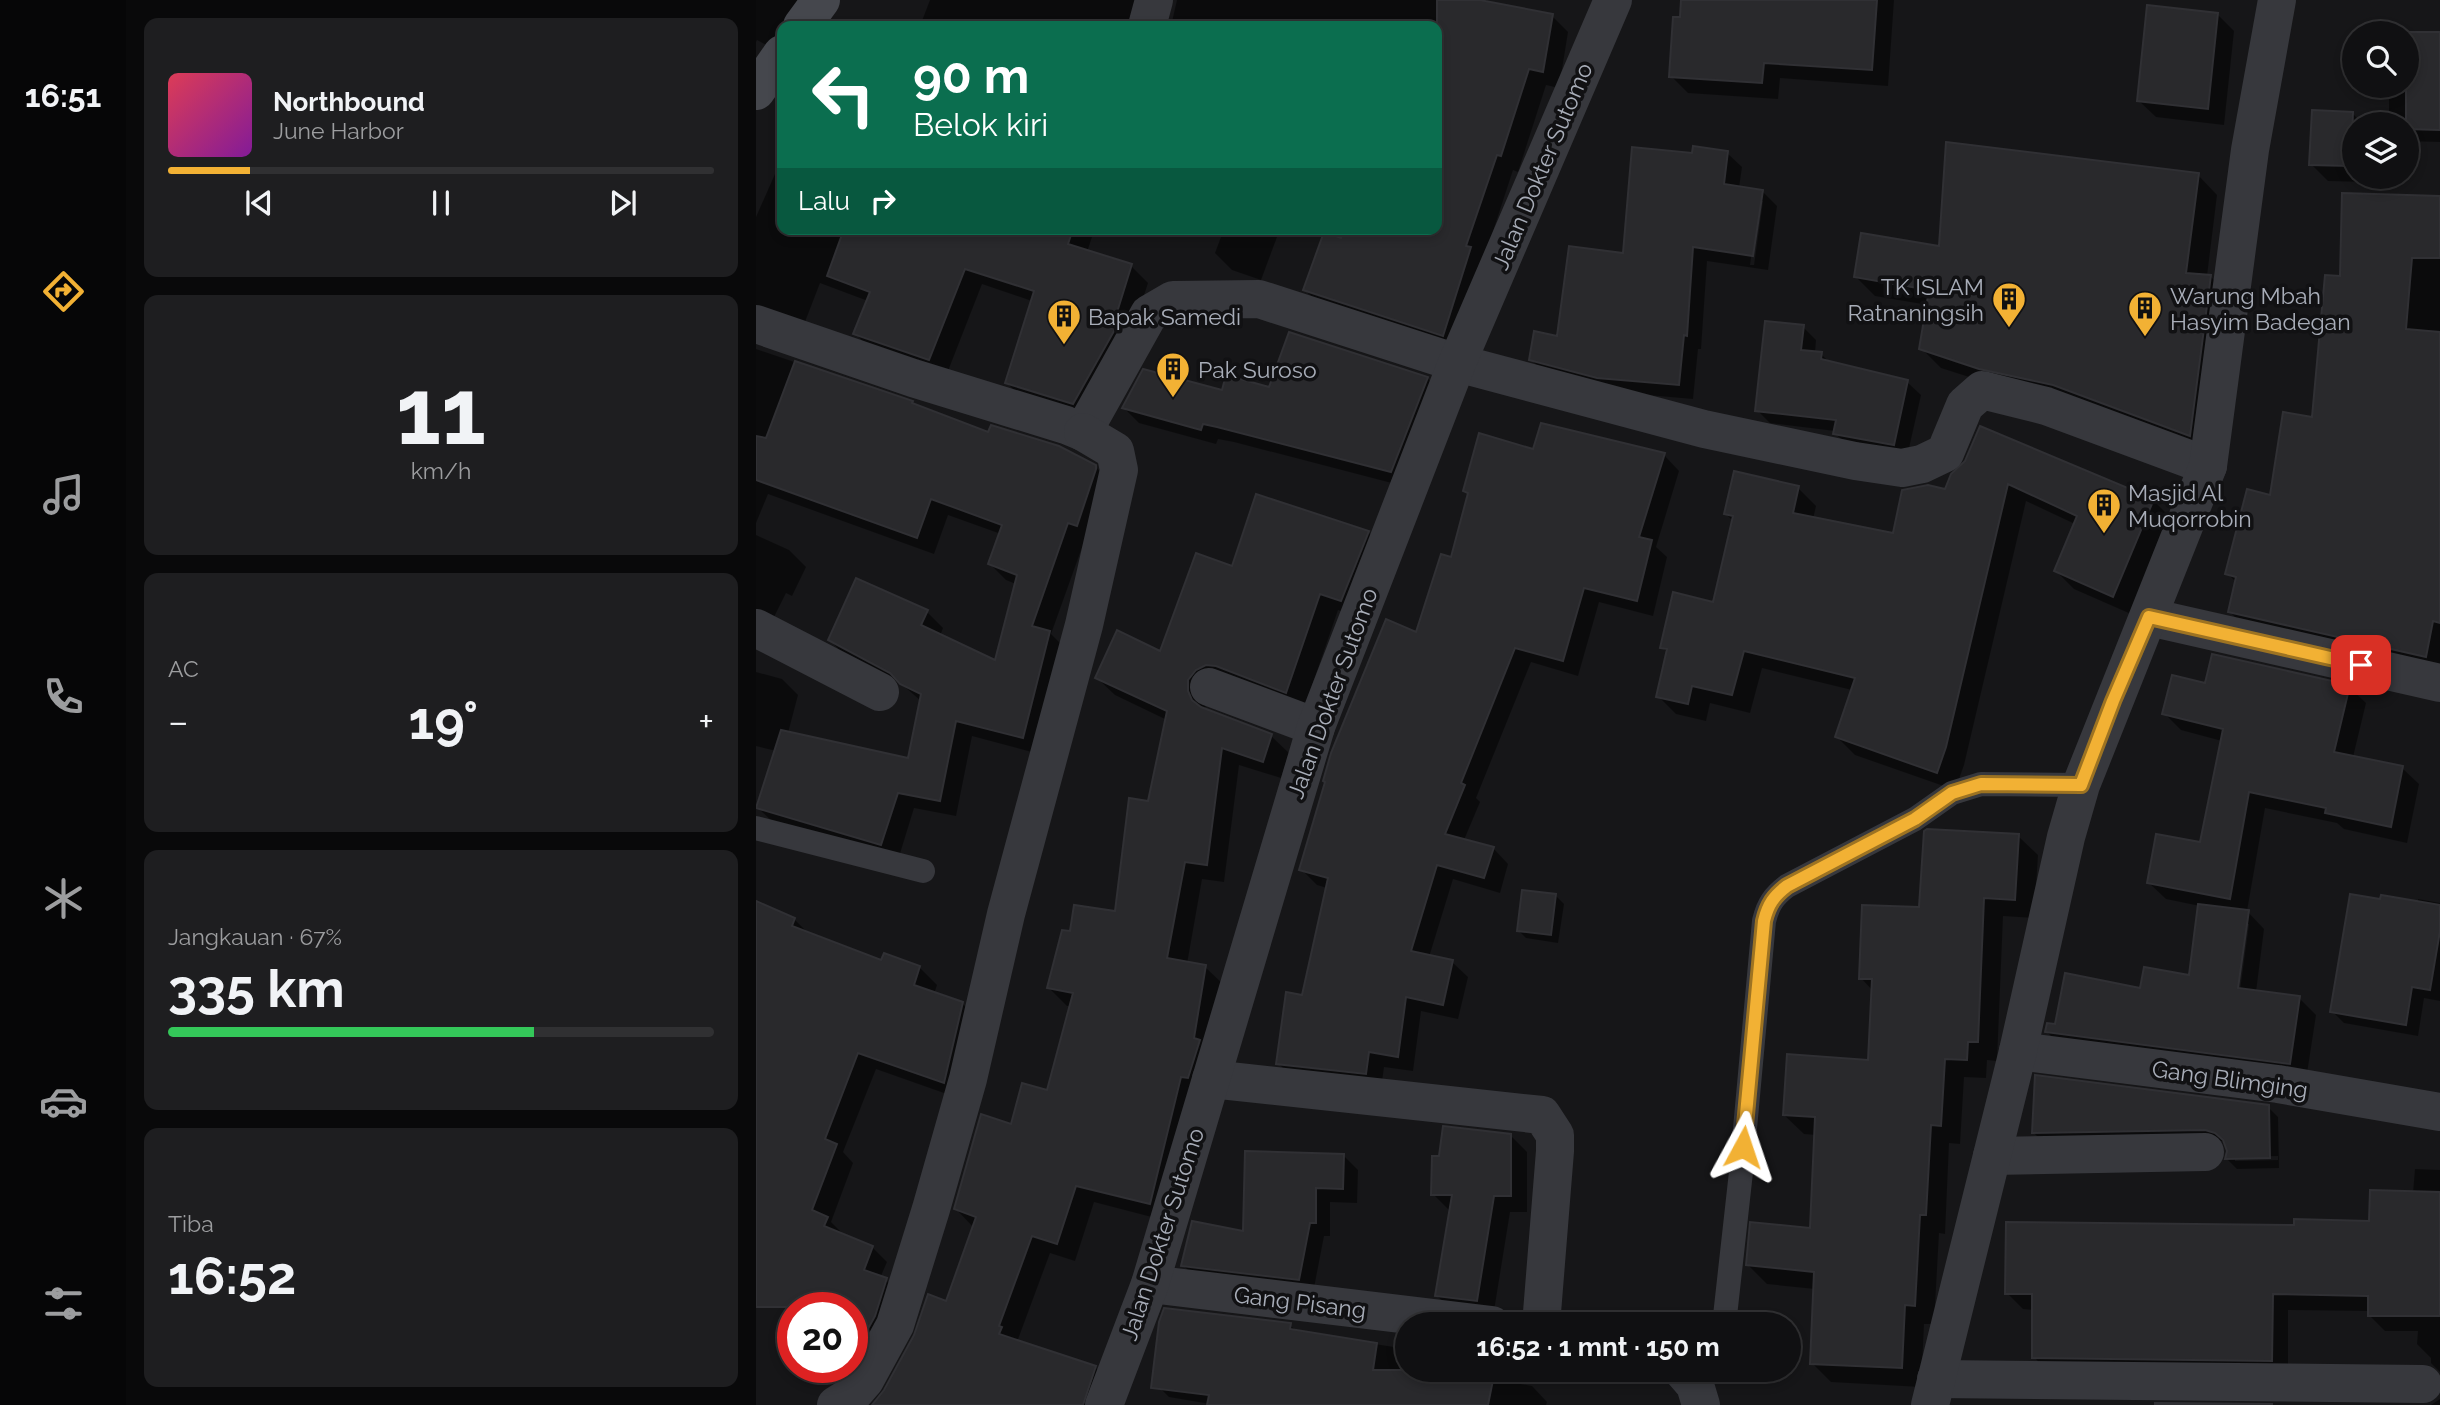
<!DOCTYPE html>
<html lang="id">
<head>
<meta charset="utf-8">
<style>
	body { margin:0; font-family:Raleway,sans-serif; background:#1e1e20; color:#f1f3f6; height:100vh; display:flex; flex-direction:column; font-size:26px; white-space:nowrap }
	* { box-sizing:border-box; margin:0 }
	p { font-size:23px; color:#9c9d9f }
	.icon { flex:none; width:38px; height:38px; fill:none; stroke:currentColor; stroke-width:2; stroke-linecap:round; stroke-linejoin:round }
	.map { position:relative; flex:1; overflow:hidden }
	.details { display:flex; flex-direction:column; gap:18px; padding:18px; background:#09090a; width:630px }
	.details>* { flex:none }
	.top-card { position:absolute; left:21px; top:21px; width:665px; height:214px; border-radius:14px; box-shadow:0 4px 10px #0003,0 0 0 2px #303032; background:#0b6e4f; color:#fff; overflow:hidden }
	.buttons { position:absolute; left:1586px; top:21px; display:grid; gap:14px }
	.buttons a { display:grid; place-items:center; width:77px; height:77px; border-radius:50%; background:#101012; box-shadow:0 4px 10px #0003,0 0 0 2px #303032; font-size:35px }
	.speed { position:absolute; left:21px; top:1292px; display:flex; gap:14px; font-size:35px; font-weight:700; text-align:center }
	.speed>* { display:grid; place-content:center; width:91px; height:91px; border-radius:50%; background:#101012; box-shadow:0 4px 10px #0003,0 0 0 2px #303032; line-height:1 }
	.speed .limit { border:10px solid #d22; background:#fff; color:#111 }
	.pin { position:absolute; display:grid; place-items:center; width:60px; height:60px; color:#fff; margin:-30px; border-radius:14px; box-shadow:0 4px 10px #0006 }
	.me { position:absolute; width:77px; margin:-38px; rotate:5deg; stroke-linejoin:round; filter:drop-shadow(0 0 5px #0008) }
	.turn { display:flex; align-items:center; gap:24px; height:147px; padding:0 21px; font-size:32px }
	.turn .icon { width:91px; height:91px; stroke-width:2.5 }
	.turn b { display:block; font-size:49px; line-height:60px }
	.then { display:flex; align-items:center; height:66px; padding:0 21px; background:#0003; gap:14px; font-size:26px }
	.big { font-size:52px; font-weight:700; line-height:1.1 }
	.details .widget { flex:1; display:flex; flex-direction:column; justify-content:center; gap:10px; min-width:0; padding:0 24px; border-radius:14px; background:#1e1e20 }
	.details .dial { align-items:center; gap:0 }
	.dial b { font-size:91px; line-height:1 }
	.song { display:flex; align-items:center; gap:21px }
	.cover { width:84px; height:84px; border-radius:10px; background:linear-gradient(135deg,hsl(350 70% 55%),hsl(290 70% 35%)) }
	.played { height:7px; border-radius:4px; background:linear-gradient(90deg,#f2b134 15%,#303032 15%) }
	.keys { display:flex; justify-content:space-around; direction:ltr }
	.heat { display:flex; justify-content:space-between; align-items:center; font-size:38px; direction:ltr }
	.charge { height:10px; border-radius:5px; background:linear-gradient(90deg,#34c759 67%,#303032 0) }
	.trip { position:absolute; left:639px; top:1312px; width:406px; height:70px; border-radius:35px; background:#101012; box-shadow:0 4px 10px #0003,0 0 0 2px #303032; font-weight:700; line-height:70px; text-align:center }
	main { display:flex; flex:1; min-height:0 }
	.tabs { display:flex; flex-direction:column; width:126px; justify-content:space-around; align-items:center; background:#060607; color:#9c9d9f }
	.tabs .icon { width:49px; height:49px }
	.tabs .current { color:#f2b134 }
	.tabs b { font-size:32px; color:#f1f3f6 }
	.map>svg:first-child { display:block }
</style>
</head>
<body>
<main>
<nav class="tabs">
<b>16:51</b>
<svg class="icon current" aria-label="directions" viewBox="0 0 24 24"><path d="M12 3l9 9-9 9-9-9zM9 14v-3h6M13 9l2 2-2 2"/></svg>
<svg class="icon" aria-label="music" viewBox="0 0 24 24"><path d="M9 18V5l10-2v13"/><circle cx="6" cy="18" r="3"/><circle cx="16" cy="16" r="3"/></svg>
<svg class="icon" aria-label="phone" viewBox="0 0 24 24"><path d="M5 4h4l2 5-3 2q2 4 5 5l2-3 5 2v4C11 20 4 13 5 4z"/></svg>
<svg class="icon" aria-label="climate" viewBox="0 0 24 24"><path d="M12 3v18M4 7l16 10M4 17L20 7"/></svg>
<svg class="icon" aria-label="car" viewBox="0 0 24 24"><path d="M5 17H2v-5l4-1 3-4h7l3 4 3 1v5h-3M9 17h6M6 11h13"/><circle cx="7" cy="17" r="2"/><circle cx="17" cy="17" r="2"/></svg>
<svg class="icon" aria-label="filters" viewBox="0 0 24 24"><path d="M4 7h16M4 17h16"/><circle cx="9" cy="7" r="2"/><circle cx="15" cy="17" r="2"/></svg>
</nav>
<section class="details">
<div class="widget">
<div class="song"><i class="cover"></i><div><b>Northbound</b><p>June Harbor</p></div></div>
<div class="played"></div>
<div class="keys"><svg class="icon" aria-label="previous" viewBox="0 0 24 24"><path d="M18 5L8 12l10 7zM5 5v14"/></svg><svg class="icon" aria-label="pause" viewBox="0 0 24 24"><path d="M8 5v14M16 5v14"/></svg><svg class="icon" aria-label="next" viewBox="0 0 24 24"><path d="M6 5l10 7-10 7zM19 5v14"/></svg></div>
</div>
<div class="widget dial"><b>11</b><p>km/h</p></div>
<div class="widget"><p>AC</p>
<div class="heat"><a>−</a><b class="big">19°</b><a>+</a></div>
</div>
<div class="widget"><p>Jangkauan · 67%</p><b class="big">335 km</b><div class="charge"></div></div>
<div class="widget"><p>Tiba</p><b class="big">16:52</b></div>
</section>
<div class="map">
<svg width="1684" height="1405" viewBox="0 0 1684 1405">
	<rect width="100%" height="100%" fill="#161618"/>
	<g fill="#0007" fill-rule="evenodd">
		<polygon points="0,0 43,0 16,48 1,40 0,42"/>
		<polygon points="174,0 401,0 389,26 164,26"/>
		<polygon points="421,0 731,0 731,3 796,16 812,32 803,88 790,85 762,172 757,170 727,262 704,351 566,307 549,290 571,229 681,229 681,169 688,148 681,145 681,26 415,26"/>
		<polygon points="927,0 1138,0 1132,86 1024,78 1022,99 932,93 915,76"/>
		<polygon points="1461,14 1478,31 1468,125 1400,117 1383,101"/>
		<polygon points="1684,34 1684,142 1650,141 1650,124 1633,124 1633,86 1650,86"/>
		<polygon points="1596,113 1607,124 1598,124 1598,177 1611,177 1611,182 1572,181 1555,164"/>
		<path d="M 971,153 L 986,167 L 983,188 L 1006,191 L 1021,206 L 1012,270 L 951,261 L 945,349 L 942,349 L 937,399 L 857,392 L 789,374 L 775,359 L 803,338 L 868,255 L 938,155 ZM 1003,201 L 1007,201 L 998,265 L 994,265 Z"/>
		<polygon points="26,158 26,229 328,229 336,237 331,252 375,266 392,283 374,338 334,420 268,400 251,383 276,301 226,284 190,376 116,351 100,334 112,301 64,283 47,327 0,327 0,217"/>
		<polygon points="1442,175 1461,195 1451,276 1455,277 1474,296 1453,454 1185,368 1165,348 1172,305 1119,296 1099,276 1184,248"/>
		<polygon points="1684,198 1684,673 1491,629 1474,612 1481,583 1471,573 1558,419 1586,278"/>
		<polygon points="468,229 524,229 505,280 476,270 459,253"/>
		<polygon points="1047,327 1060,340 1059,353 1065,354 1075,364 1151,382 1165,395 1151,457 1092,446 1079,433 1079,431 1014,423 1001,410"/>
		<polygon points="0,349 156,402 160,406 233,434 339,466 356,484 329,539 295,634 310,649 283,754 216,736 200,816 158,808 142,860 19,824 2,808 20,751 0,746 0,672 26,679 42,695 32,733 154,760 165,701 149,687 90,657 74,640 171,612 187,628 184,636 240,662 260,584 250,580 234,564 245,534 192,515 178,554 12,494 0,523"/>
		<polygon points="671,378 687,394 651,487 478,442 462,439 460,444 383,423 368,408 467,392"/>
		<polygon points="778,451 908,455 923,471 900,547 911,557 897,616 843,602 822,676 775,662 720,798 724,802 708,840 737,848 752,864 744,893 697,879 673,957 696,962 712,977 702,1019 665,1011 657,1071 628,1067 625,1089 538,1079 522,1063 547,997 571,888 561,885 545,869 697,560 714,496 709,491"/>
		<polygon points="1197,475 1397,500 1415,518 1375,614 1318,589 1300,571 1319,524 1270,501 1208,765 1199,790 1099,755 1081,737 1096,690 1006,668 994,713 954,703 950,721 920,714 902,696 912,653 906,647 958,604 977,521 970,514 1042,488 1060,506 1057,519 1138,535 1190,491"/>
		<polygon points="612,532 629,550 603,617 582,610 548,709 450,697 449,711 515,736 533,753 525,778 483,765 468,882 446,879 431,964 449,967 467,984 411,1221 338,1202 319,1261 294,1253 261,1342 339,1367 356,1385 349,1405 119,1405 191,1303 218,1228 200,1209 257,1126 292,1092 316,1006 311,1006 293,988 315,933 360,914 393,803 411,720 359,695 341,678 405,653 477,569"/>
		<polygon points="0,535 33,550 50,567 36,596 30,593 15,623 0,631"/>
		<path d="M 1450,685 L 1593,687 L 1610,703 L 1597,757 L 1646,768 L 1663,784 L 1651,843 L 1588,829 L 1581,823 L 1509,808 L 1491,911 L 1508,929 L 1500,992 L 1543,998 L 1560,1015 L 1550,1080 L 1307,1048 L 1291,1032 L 1300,1025 L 1385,990 L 1435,977 L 1444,906 L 1410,899 L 1393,883 L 1445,844 L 1466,741 L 1425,730 L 1408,713 ZM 1489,924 L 1493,924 L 1483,997 L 1479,997 Z"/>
		<polygon points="1262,836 1282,855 1278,918 1247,916 1241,1061 1231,1060 1230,1078 1208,1077 1204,1144 1193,1143 1189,1234 1183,1233 1178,1324 1168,1324 1165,1387 1075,1382 1056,1363 1059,1289 1011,1284 991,1264 1056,1230 1060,1135 1048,1134 1028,1115 1114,1061 1117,991 1105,978 1164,909"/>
		<polygon points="800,896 808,904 802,943 770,938 762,930"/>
		<polygon points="1662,899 1684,903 1684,1001 1668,998 1662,1036 1588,1023 1576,1011 1662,903"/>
		<polygon points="0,904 38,919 54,935 126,962 163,967 181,985 178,994 206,1003 224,1021 205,1099 120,1069 87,1152 97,1163 75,1222 89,1236 116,1247 131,1262 124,1278 130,1280 144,1295 96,1364 96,1307 56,1307 71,1270 0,1264"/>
		<path d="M 1512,1107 L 1522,1117 L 1523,1168 L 1481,1169 L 1471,1159 L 1473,1151 L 1470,1142 L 1461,1140 L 1288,1143 L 1278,1133 ZM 1522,1156 L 1522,1160 L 1479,1161 L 1479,1157 Z"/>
		<polygon points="754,1135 771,1152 771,1212 754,1212 737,1317 698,1312 681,1296 695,1212 677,1194"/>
		<polygon points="587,1155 602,1170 601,1203 574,1202 574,1236 568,1236 557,1293 441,1279 427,1265 489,1234"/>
		<polygon points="1659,1169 1684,1170 1684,1372 1675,1363 1675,1358 1661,1344 1662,1331 1629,1331 1613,1315 1613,1311 1532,1310 1532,1376 1294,1374 1278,1357 1278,1310 1267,1309 1251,1293 1540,1227 1615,1222 1657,1193"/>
		<polygon points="534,1325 541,1332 651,1349 651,1370 751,1370 756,1375 754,1382 776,1386 791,1402 790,1405 460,1405 413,1397 398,1382"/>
		<polygon points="1684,1399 1684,1405 1675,1405"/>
	</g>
	<g fill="#29292c" stroke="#303034" stroke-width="2">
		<polygon points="681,0 724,0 797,14 787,72 773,69 745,156 741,155 710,246 715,247 687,336 547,290 568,232 585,238 588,229 681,229"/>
		<polygon points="925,0 1121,0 1116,70 1008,63 1006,83 913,77 917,17 924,17"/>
		<polygon points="1391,5 1462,13 1452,109 1381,101"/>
		<polygon points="1650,32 1684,32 1684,130 1650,129"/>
		<polygon points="1556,110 1597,112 1595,166 1553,165"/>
		<polygon points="1190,142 1443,173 1430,273 1455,275 1434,436 1297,385 1223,369 1163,349 1173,290 1098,277 1105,233 1183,246"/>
		<polygon points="937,146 972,151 968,184 1007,190 997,256 937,247 931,336 928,335 923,385 841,378 773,360 778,331 801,336 813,246 867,253 876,147 936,153"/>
		<polygon points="1586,193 1684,196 1684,258 1656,258 1650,329 1684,332 1684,623 1677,621 1670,657 1472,612 1480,577 1469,574 1491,489 1514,495 1527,412 1556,417 1569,275 1584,276"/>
		<polygon points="88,229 317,229 312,244 376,264 358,322 362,324 317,404 249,383 278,291 209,269 173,360 97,334 114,292 71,276"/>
		<polygon points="1009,321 1048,325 1045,350 1066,352 1065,359 1152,380 1138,445 1077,434 1080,420 999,411"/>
		<polygon points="533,332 672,377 635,472 461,427 447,424 445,430 366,408 387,369 466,390 470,375 513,387"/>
		<polygon points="39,361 157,401 156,403 232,432 235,425 303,446 340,465 340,469 321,526 312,523 276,626 294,631 267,738 200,721 184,801 142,793 125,845 0,808 25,730 152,758 165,694 144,684 134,673 72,640 100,578 172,610 165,625 239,660 261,575 232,564 246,525 175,499 161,538 0,480 0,436 10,438"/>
		<polygon points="785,423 909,453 883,537 896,540 881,601 828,588 807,661 759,648 705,783 709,785 689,834 738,847 728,878 681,865 655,951 697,960 687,1005 650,997 642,1057 613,1052 610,1074 520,1064 530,992 546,995 572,878 543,870 569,782 567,781 575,753 630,619 660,632 685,554 695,557 712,493 707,491 723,433 777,449"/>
		<polygon points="1224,426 1398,499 1357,597 1298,571 1321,516 1252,484 1190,747 1181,773 1079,737 1099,678 988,651 976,695 936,686 932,704 900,697 911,649 904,648 917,592 957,602 977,516 968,514 978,471 1043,486 1037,513 1137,533 1146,490 1172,485 1189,489 1195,474 1209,461"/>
		<polygon points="500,494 613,531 585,601 564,594 530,693 460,666 450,665 440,670 432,680 432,691 436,700 445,707 516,734 507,762 466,748 451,865 429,862 411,958 450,965 438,1038 444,1040 432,1078 425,1077 394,1204 320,1186 301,1244 276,1236 243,1326 246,1327 243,1334 340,1366 327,1405 116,1405 128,1390 158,1335 172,1294 190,1301 220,1217 198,1209 225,1114 255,1124 266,1083 291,1090 317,993 291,988 306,930 314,931 318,905 359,911 373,798 392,801 411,711 339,678 361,630 404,651 440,553 476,566"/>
		<polygon points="1456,654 1594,685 1578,752 1647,766 1635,827 1569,813 1570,808 1493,792 1474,899 1391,883 1400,834 1444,842 1467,729 1406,714 1416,675 1449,683"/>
		<polygon points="1171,829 1263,834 1259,900 1228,898 1222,1042 1212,1042 1211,1060 1189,1059 1185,1126 1175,1125 1170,1215 1164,1215 1159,1306 1149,1305 1146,1368 1054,1364 1058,1272 990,1265 994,1222 1054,1228 1059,1117 1027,1115 1031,1054 1112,1060 1116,979 1103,979 1106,905 1163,907 1168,831"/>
		<polygon points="766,890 800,894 795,935 761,931"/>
		<polygon points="1594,894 1624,899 1625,895 1684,905 1684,931 1674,990 1656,987 1650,1025 1574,1012"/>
		<polygon points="0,901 39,918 36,926 125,960 128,953 164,966 158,985 207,1002 188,1083 102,1053 69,1139 81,1144 56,1210 72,1217 68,1226 117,1246 108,1270 131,1278 119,1316 97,1356 96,1307 0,1307"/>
		<polygon points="1442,904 1493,910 1482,988 1544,996 1534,1064 1289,1032 1291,1023 1299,1024 1309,973 1384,988 1388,967 1433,975"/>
		<polygon points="1279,1075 1513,1105 1514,1158 1469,1159 1471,1151 1467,1140 1459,1133 1449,1130 1276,1133"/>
		<polygon points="687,1126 755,1134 755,1196 738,1196 721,1301 679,1296 696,1195 675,1195 676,1156 683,1156"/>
		<polygon points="489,1151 588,1154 587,1189 560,1188 560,1223 554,1223 543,1280 425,1266 436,1221 487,1231"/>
		<polygon points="1614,1190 1684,1192 1684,1316 1612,1316 1612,1296 1517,1294 1516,1361 1276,1358 1276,1294 1249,1294 1250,1222 1538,1225 1538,1219 1613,1221"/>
		<polygon points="408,1308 535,1323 534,1329 621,1343 617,1370 739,1370 732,1405 451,1405 453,1395 395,1388 403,1322"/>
		<polygon points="1399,1403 1516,1404 1516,1405 1399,1405"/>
	</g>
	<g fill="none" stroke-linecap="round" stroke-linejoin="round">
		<g stroke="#37383d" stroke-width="24">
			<polyline points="0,828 167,871"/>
			<path d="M 968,1325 L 985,1172 L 1008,921 C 1012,904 1018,896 1031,886 L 1159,819 L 1196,793 L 1225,784 L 1325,785"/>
		</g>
		<g stroke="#37383d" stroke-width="38">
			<polyline points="391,26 398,0"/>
			<polyline points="0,324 157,378 310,425 327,432 393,314 417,300 503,299 701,363 948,429 1099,461 1146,468 1166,464 1189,453 1209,405 1226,390 1290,406 1452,466"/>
			<polyline points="1393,617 1684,683"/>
			<polyline points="0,628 124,692"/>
			<polyline points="453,687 560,727"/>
			<polyline points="1262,1051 1522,1084 1684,1112"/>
			<polyline points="455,1079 786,1115 799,1135 799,1151 785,1325"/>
			<polyline points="1236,1156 1449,1152"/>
			<polyline points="394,1284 736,1325"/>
			<polyline points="926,1370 939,1385 945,1405"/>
			<polyline points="1180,1379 1667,1384"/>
			<polyline points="80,1405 96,1395 109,1380 139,1325 175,1209 212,1079 250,914 328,625 363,470 359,451 327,432"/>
			<polyline points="348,1405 394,1284 560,727 701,363 857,0"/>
			<polyline points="1174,1405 1262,1051 1310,837 1325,785 1452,466 1494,150 1521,0"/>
		</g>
		<g stroke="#45474d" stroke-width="38">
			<polyline points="46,26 65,0"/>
			<polyline points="0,91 26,54"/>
		</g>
	</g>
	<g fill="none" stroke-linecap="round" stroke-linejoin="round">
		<g stroke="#9d7322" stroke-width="18">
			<path id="route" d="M 987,1147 L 1008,921 C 1012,904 1018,896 1031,886 L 1159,819 L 1196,793 L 1225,784 L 1325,785 L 1357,701 L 1393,617 L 1605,665"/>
		</g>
		<use href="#route" stroke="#f2b134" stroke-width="12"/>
	</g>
	<defs>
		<g id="building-pin" transform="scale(1.75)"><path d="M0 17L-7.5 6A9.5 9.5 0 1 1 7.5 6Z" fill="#f2b134" stroke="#111113"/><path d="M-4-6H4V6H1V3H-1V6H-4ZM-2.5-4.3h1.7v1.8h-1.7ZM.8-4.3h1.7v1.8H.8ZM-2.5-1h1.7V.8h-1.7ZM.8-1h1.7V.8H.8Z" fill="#111"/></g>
	</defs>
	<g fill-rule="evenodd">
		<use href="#building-pin" x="1253" y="299"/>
		<use href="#building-pin" x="1389" y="308"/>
		<use href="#building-pin" x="308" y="316"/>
		<use href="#building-pin" x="417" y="369"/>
		<use href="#building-pin" x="1348" y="505"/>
	</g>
	<g text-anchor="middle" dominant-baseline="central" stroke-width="7" stroke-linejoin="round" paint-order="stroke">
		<g font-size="23" fill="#a8adb8" stroke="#111113">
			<text transform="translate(786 166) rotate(-67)">Jalan Dokter Sutomo</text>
			<text transform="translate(576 693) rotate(-70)">Jalan Dokter Sutomo</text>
			<text transform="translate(1474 1079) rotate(8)">Gang Blimging</text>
			<text transform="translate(406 1234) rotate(-72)">Jalan Dokter Sutomo</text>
			<text transform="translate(544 1302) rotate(7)">Gang Pisang</text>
		</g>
		<g font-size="23" fill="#a8adb8" stroke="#111113" text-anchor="start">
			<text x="1228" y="286" text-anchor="end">TK ISLAM<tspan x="1228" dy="26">Ratnaningsih</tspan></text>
			<text x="1414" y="295">Warung Mbah<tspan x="1414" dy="26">Hasyim Badegan</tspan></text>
			<text x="332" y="316">Bapak Samedi</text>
			<text x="442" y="369">Pak Suroso</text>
			<text x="1372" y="492">Masjid Al<tspan x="1372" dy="26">Muqorrobin</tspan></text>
		</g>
	</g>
</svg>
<div class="buttons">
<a><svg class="icon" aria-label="search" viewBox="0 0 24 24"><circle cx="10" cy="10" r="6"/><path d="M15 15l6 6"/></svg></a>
<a><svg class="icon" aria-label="layers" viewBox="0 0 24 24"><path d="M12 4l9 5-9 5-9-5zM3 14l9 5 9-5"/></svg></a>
</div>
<div class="speed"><div class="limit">20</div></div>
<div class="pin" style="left:1605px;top:665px;background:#d93025"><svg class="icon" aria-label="arrive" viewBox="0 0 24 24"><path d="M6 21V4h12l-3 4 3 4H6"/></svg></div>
<svg class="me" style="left:987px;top:1147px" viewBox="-20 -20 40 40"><path d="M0-17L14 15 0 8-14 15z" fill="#f2b134" stroke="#fff" stroke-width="4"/></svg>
<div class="trip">16:52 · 1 mnt · 150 m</div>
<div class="top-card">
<div class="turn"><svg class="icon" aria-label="left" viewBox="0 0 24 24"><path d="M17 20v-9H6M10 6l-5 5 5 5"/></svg><div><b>90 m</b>Belok kiri</div></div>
<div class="then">Lalu<svg class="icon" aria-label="right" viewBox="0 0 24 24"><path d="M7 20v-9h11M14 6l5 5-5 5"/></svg></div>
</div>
</div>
</main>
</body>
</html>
